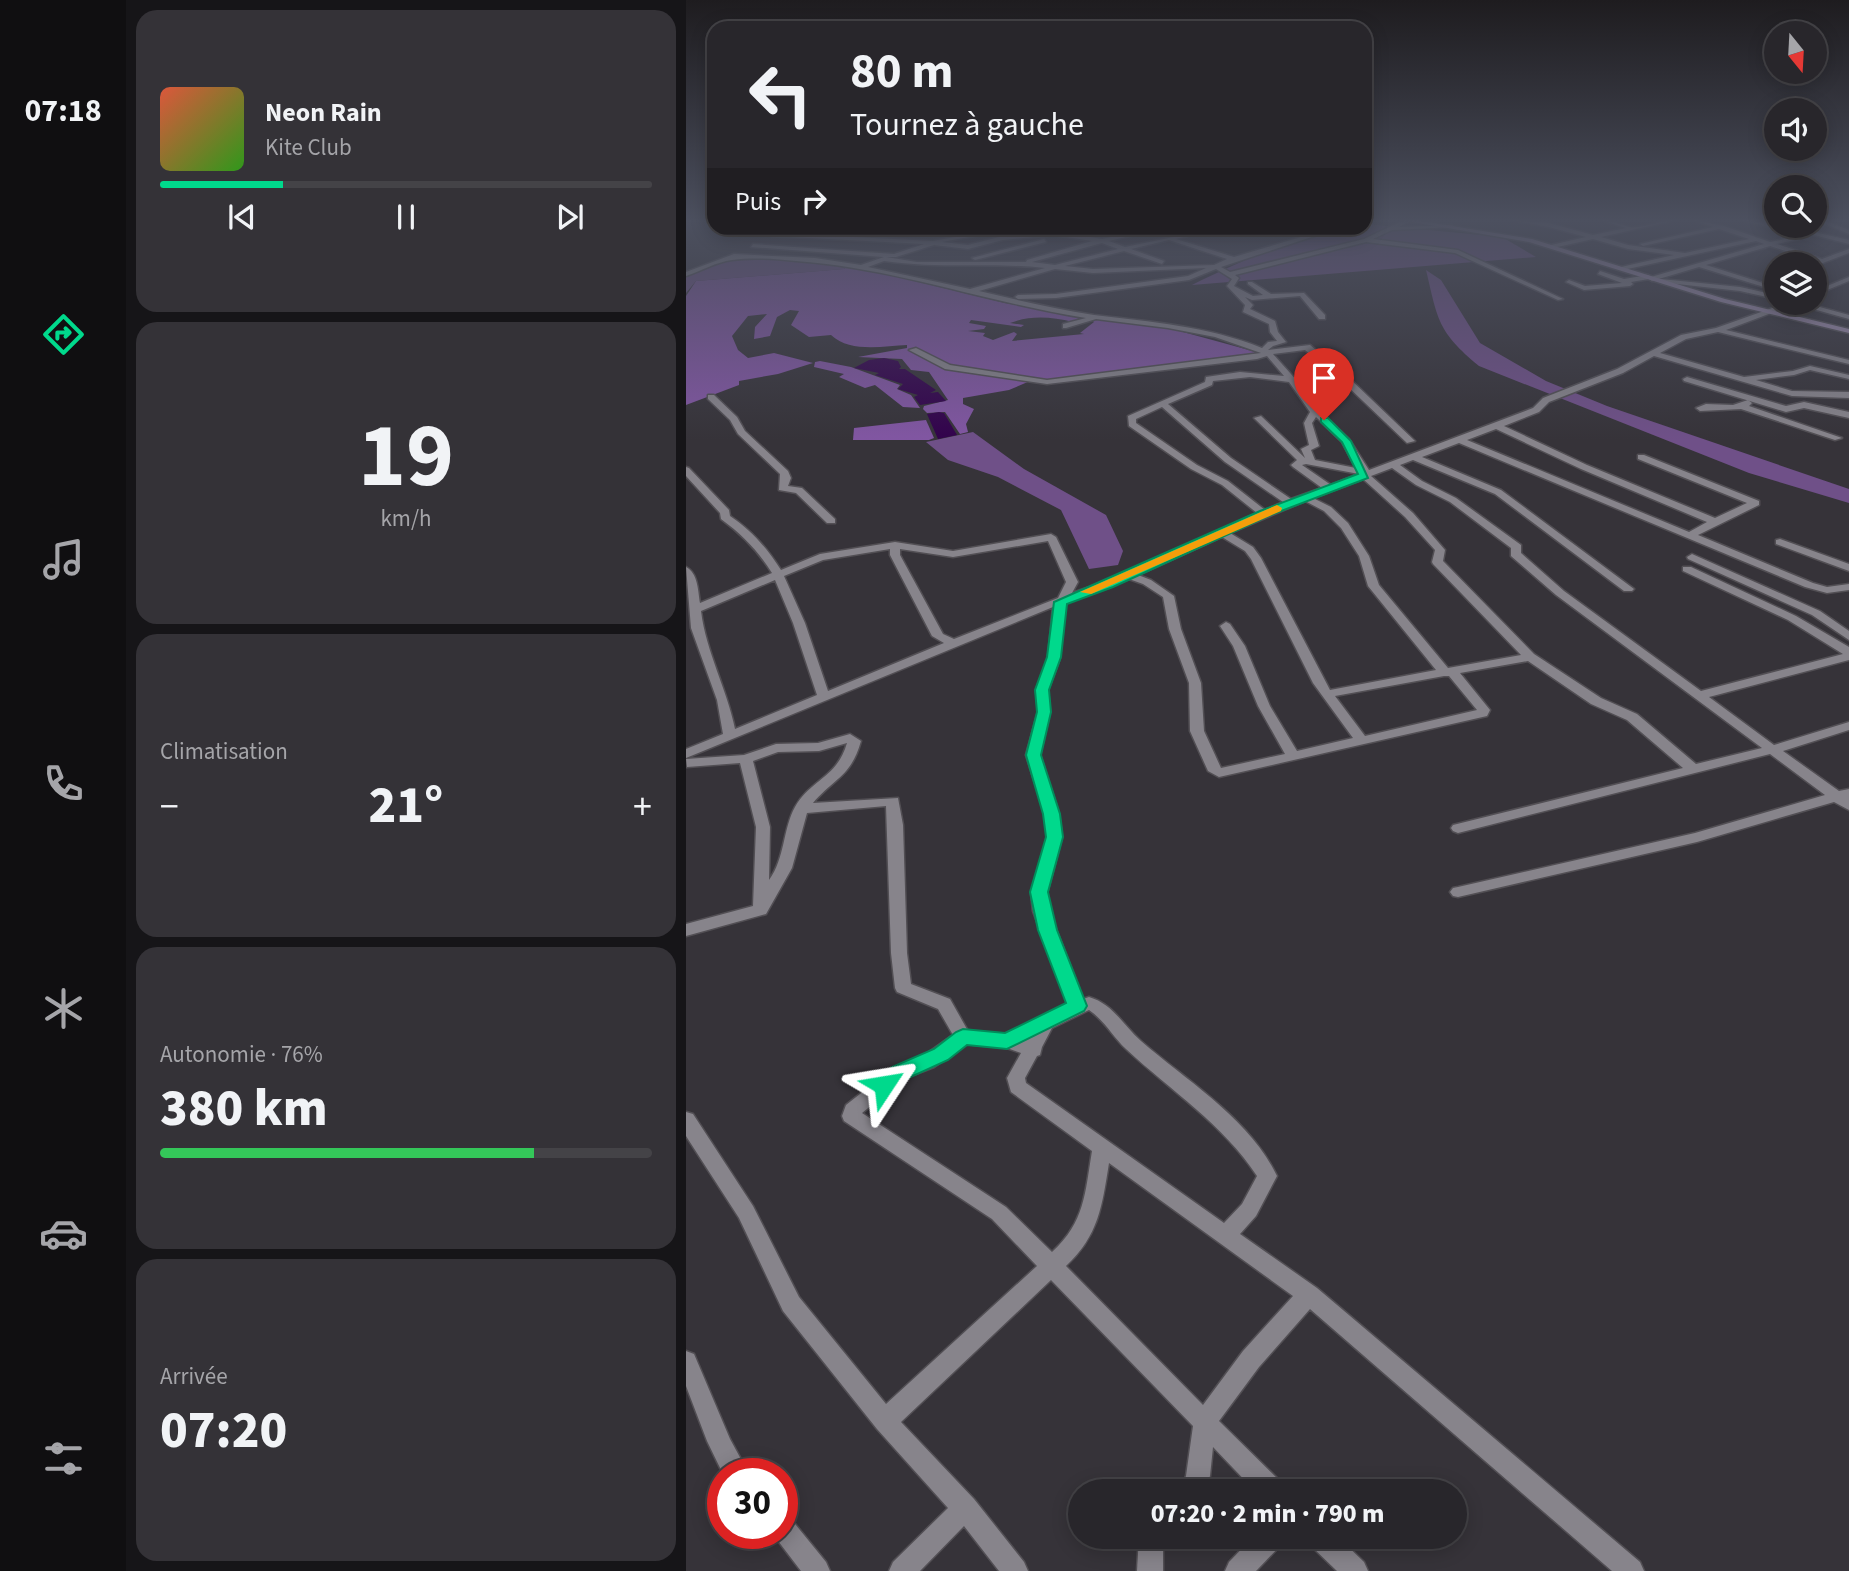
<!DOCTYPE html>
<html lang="fr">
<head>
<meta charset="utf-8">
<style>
	body { margin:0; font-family:"Source Sans 3",sans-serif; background:#343237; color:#f1f3f6; height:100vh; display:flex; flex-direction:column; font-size:26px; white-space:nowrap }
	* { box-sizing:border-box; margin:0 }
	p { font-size:23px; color:#a5a5a9 }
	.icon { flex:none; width:38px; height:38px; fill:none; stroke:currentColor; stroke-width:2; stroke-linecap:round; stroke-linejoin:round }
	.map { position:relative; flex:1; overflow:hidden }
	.panel { display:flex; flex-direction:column; gap:10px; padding:10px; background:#161518; width:560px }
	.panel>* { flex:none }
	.top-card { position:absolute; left:21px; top:21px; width:665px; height:214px; border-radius:21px; box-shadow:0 4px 18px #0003,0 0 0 2px #444347; background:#28262b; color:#f1f3f6; overflow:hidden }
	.needle { width:46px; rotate:162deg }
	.fabs { position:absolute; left:1078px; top:21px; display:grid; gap:14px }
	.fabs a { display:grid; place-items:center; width:63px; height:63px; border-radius:50%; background:#28262b; box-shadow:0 4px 18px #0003,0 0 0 2px #444347; font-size:35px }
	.speed { position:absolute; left:21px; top:1458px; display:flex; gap:14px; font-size:35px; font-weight:700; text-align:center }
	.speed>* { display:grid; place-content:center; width:91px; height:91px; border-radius:50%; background:#28262b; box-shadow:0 4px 18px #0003,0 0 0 2px #444347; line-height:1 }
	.speed .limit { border:10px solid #d22; background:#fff; color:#111 }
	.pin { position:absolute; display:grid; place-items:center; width:60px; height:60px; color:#fff; margin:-72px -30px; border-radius:50% 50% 50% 0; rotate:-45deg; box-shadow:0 0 7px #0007 }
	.pin .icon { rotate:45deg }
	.me { position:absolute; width:77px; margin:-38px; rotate:57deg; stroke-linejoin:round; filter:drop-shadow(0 0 5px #0008) }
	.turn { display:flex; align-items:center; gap:24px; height:147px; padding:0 28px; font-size:32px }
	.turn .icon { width:91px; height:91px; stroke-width:2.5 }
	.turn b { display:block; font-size:49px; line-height:60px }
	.then { display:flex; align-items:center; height:66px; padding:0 28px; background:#0003; gap:14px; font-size:26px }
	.big { font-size:52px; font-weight:800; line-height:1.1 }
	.panel .card { flex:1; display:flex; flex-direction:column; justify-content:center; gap:10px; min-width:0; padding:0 24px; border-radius:21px; background:#343237 }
	.panel .dial { align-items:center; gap:0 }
	.dial b { font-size:91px; line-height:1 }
	.song { display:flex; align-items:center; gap:21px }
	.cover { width:84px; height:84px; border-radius:10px; background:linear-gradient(135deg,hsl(10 70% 55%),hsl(110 70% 35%)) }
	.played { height:7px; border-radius:4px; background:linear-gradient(90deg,#00d98c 25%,#444347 25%) }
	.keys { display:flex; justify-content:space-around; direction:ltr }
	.heat { display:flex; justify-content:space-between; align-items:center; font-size:38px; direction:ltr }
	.charge { height:10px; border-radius:5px; background:linear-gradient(90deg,#34c759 76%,#444347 0) }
	.trip { position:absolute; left:382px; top:1479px; width:399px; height:70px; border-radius:35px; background:#28262b; box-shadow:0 4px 18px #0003,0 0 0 2px #444347; font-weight:800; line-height:70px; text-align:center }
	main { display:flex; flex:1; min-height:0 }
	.dock { display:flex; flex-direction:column; width:126px; justify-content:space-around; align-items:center; background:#100f11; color:#a5a5a9 }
	.dock .icon { width:49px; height:49px }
	.dock .on { color:#00d98c }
	.dock b { font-size:32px; color:#f1f3f6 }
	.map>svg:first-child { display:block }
</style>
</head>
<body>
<main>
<nav class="dock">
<b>07:18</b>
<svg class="icon on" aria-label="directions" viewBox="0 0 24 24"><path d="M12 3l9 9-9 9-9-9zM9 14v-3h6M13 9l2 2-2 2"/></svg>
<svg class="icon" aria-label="music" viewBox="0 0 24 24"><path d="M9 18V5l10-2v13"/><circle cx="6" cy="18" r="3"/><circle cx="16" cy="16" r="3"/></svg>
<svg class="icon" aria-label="phone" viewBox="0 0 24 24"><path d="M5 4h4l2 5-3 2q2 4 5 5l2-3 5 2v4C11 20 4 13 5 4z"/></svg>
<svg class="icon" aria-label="climate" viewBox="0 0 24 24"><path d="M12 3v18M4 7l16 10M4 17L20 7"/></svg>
<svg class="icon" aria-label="car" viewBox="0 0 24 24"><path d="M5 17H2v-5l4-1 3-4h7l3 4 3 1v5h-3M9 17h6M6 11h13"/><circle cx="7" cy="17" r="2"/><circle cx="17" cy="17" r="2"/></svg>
<svg class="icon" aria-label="filters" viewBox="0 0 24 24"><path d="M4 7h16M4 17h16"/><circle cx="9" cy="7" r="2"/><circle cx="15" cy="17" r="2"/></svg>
</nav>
<section class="panel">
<div class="card">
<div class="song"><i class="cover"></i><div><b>Neon Rain</b><p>Kite Club</p></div></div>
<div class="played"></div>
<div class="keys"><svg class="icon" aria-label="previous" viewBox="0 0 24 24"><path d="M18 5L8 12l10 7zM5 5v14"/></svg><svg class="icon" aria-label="pause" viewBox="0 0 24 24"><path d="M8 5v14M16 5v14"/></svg><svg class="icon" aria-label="next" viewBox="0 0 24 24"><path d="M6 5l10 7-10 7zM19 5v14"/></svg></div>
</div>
<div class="card dial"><b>19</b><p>km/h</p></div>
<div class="card"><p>Climatisation</p>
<div class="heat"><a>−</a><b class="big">21°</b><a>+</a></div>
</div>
<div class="card"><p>Autonomie · 76%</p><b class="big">380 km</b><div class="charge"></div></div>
<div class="card"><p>Arrivée</p><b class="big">07:20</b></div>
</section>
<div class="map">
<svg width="1163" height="1571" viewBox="0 0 1163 1571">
	<rect width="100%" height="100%" fill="#363339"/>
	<g fill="#6f5088">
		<path d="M 679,224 L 816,237 L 850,257 L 506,285 C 552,262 627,228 679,228 Z"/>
		<polygon points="67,257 163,265 158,269 10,281 0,293 0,274 34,261"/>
		<path d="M 740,270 L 755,280 L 794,343 L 860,381 L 921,406 L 1163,489 L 1163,503 L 1063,473 L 793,366 C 751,331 752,320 740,270 Z"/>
		<polygon points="287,432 338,469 420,515 437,551 432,565 403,569 375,510 312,477 262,460 240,442"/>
	</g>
	<g fill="#8156a2">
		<path d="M 163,265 L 319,303 L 396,317 L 387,322 C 365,317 346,315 324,323 L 338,325 L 335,327 L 285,320 L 283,323 L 300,326 L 298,329 L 282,331 L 299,333 L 297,336 L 307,340 L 328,332 L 331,334 L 326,341 L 398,334 L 394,333 L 408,322 L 405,319 L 486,329 L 574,353 L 373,380 L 344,381 L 323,390 L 277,398 L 277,404 L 288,409 L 280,424 L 282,432 L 274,434 L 259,412 L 241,413 L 237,409 L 238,406 L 262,400 L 243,372 L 225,370 L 216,359 L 172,357 L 221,348 L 221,345 C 197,346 164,353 145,335 L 123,337 L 105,325 L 113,311 L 104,310 L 91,317 L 84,336 L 68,339 L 69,327 L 81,314 L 62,316 L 46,336 L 52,350 L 62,358 L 88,353 L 127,363 L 92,374 L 53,381 L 53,385 L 0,405 L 0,296 L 10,281 L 158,269 Z"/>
		<polygon points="134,361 165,367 214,385 211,389 225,395 234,408 217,407 189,385 179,388 153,377 158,374 128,367 129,362"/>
		<polygon points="240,420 248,438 243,440 167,440 168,428"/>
	</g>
	<g fill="#32024c">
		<polygon points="198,358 212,361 215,367 213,369 219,369 250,390 244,393 252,392 260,401 234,405 228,397 232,395 212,389 217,384 189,375 193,373 168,368 183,360"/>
		<polygon points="253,412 258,413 271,435 252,439 241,414"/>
	</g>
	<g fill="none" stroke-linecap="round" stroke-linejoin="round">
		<g stroke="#524f54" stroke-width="3">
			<g id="street">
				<path d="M 718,220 L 726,220 L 713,227 L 766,225 L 769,227 L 706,230 L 687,239 L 772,250 L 877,299 L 872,300 L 769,253 L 680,242 L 549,275 L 553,278 L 548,286 L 567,296 L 577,295 L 562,284 L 562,282 L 566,282 L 585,294 L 618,293 L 639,315 L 639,319 L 633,319 L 614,296 L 566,300 L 559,297 L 567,305 L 564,309 L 589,321 L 592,332 L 600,342 L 587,346 L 582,350 L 624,345 L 662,377 L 729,441 L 721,443 L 656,381 L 619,350 L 587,354 L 613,383 L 626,404 L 663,439 L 683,470 L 847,408 L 857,398 L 931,369 L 995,335 L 1030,328 L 1100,303 L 1119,303 L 1163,315 L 1163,319 L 1109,304 L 1040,330 L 1163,360 L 1163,364 L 1032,332 L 1000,339 L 974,353 L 1058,377 L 1107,371 L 1124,366 L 1163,375 L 1163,379 L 1124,370 L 1108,375 L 1070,380 L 1106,391 L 1163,392 L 1163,398 L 1106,396 L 968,356 L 937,373 L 863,402 L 853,412 L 818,426 L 901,465 L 1029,518 L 1061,503 L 952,459 L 952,455 L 958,455 L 1073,501 L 1073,505 L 1012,535 L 1127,583 L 1141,587 L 1163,584 L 1163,590 L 1141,593 L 1119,587 L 773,443 L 736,457 L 815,490 L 948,589 L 946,591 L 938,591 L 809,494 L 727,460 L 714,465 L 736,481 L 770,498 L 835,545 L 835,553 L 878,591 L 1015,691 L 1157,654 L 1102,620 L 997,571 L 997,567 L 1005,567 L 1110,616 L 1163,647 L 1163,660 L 1023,697 L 1088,745 L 1163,722 L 1163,730 L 1097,751 L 1153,791 L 1163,789 L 1163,810 L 1148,802 L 1011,842 L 772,897 L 767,896 L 764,892 L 767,888 L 772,887 L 1009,833 L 1139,795 L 1084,754 L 772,833 L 767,831 L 765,828 L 767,825 L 997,768 L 941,720 L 905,704 L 842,661 L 774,673 L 804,710 L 801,716 L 533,777 L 522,771 L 504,731 L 503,683 L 483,629 L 477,597 L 457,584 L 443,579 L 381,602 L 379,606 L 374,658 L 362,690 L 364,712 L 354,755 L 373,814 L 376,837 L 361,893 L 363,911 L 397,999 L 403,997 C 427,1004 437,1025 455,1041 C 502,1082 563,1118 591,1176 L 570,1216 L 554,1234 L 631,1288 L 954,1562 L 958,1571 L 926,1571 L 624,1309 L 573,1367 L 533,1421 L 595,1482 L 598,1491 L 569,1491 L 527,1447 L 524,1476 L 518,1491 L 493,1491 L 500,1476 L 507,1426 L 365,1280 L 215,1422 L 288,1499 L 338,1562 L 342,1571 L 313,1571 L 278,1526 L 234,1571 L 203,1571 L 207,1562 L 262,1508 L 191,1429 L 97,1311 L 53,1218 L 0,1136 L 0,1112 L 7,1114 L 67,1206 L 113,1297 L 200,1404 L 351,1266 L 306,1219 L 158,1121 L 156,1116 L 160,1105 L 207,1068 L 236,1057 L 267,1035 L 252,1009 L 211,992 L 209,988 L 205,953 L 200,806 L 121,813 L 106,868 L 80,914 L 0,936 L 0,924 L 67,906 L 70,827 L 54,763 L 1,767 L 0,759 L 58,755 L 90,744 L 132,743 L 164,734 L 175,741 C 165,777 148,778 127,803 L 212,798 L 217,825 L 221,953 L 225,984 L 264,999 L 282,1031 L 319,1034 L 382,1005 L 347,911 L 345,893 L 362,837 L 359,814 L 340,755 L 352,712 L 350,690 L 362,658 L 367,607 L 0,758 L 0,749 L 37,734 L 31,700 L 5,628 L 0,567 C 12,573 12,591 14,603 L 86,573 C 72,551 57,535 35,519 L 34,513 L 0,476 L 0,467 L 3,468 L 43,510 L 44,516 C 66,531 80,547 95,570 L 134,554 L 209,542 L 267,551 L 365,534 L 370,537 L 392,582 L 386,593 L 419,582 L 571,513 L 536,485 L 505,469 L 443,426 L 442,416 L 519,382 L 520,377 L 554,372 L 598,376 L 581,356 L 571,359 L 361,384 L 259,369 L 223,350 L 230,348 L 264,365 L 361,380 L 575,353 L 529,337 L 482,328 L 410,319 L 380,328 L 377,328 L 377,324 L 400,318 C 303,303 209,268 110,261 C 89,259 67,257 46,260 C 30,262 15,271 0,276 L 0,272 L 48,254 L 129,258 L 175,265 L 198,257 L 65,247 L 67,244 L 208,254 L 238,244 L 85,236 L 87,233 L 247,241 L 307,230 L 310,232 L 256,242 L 282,245 L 317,236 L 368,231 L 392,235 L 431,228 L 398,236 L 416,239 L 468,228 L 477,228 L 423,241 L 439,247 L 531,228 L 490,239 L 548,257 L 645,228 L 653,228 L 535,267 L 544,272 L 678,239 ZM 368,235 L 406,241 L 341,260 L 340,262 L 231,262 L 200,257 L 210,257 L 248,245 L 282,249 L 317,240 ZM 483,240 L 541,259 L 528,265 L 407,269 L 379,266 L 438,251 L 476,264 L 478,261 L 445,249 ZM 416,243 L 432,249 L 369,265 L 346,262 ZM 198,261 C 252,269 305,262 359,268 L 284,289 L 182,267 ZM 520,268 L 502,276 L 370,294 L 332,295 L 329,297 L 332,299 L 370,298 L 503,280 L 530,269 L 546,279 L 541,286 L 559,305 L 557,312 L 583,324 L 584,332 L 591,341 L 582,342 L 576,348 C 522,326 465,322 408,315 C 369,309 331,300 293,291 L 369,269 L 407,273 ZM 564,377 L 603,382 L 624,412 L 618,423 L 623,445 L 615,449 L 619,458 L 575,416 L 568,418 L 611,460 L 605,465 L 607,467 L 636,488 L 605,499 L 545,458 L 482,404 L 526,385 L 527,381 ZM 476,407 L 539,462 L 597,502 L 579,510 L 542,481 L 511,465 L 450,423 L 450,419 ZM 630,417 L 656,442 L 670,468 L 629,460 L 625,450 L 633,446 L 626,423 ZM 810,429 L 895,469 L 1021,522 L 1003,532 L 781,440 ZM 620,464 L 673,474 L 645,485 L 616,465 ZM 706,468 L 730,485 L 764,502 L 825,548 L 825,556 L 870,595 L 1076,748 L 1010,764 L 951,714 L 915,698 L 848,654 L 757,561 L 759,550 L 727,513 L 685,476 ZM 677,479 L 719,517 L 749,550 L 746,562 L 747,564 L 835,655 L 762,668 L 693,585 L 683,556 L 662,523 L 645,507 L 627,498 ZM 619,501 L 638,511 L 655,528 L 673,556 L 682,586 L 750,670 L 644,690 L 575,558 L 567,547 L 544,533 ZM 536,537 L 559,551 L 565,559 L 627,683 L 667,738 L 611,751 L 584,706 L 559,646 L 544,624 L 540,622 L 534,626 L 547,646 L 572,706 L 599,754 L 535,768 L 518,731 L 515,683 L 495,629 L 488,596 L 465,580 L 452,575 ZM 362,541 L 380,582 L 372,598 L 268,639 L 257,634 L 214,555 L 214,549 L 267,557 ZM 204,549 L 204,555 L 246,636 L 258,643 L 142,691 L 119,623 L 98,576 L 137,560 ZM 89,580 L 107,623 L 131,695 L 49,729 C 41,689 20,652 15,611 ZM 758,676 L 763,676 L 791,710 L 679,736 L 649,696 ZM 161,743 C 151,778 125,779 109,807 C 97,828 99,858 83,880 L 84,827 L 67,761 L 92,752 L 133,751 ZM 403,1010 C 419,1021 427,1037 440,1049 C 485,1091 537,1124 571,1176 L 556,1204 L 538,1223 L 340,1083 L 339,1078 L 351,1056 L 354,1055 L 356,1047 L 366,1028 ZM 280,1044 L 321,1048 L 335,1053 L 321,1078 L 325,1092 L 406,1151 C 399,1193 399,1222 366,1252 L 320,1207 L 176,1113 L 219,1078 L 248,1067 ZM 423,1163 L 607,1296 L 557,1351 L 517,1405 L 380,1266 C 413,1235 416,1206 423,1163 Z"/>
				<path d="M 824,220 L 863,223 L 907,235 L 940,228 L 915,220 C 926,220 934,225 944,227 C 953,229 977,220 990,220 L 915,237 L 942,245 L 999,253 L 1063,239 L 1033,229 L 957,246 L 954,244 L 1027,227 L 1008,220 L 1038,226 L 1084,242 L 1104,238 L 1087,228 L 1053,220 C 1075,220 1095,226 1113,239 L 1091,244 L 1136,259 L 1163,249 L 1163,253 L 1129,266 L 1125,264 L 1130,261 L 1084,246 L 1020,265 L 1080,284 L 1078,287 L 1013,267 L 966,281 L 963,279 L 945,282 L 947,284 L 944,286 L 898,290 L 880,282 L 883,280 L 899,286 L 936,283 L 912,274 L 914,271 L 938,279 L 962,275 L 965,277 L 1078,244 L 1070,241 L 937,270 L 935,267 L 988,255 L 942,249 L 907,239 L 867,248 L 865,245 L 900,237 L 863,227 Z"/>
				<polygon points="1130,220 1138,220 1163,230 1163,234"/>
				<polygon points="1093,226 1102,226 1163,240 1163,244"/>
				<polygon points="358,239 360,242 289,260 286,258"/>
				<polygon points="1163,277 1163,281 1129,295 1129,291"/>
				<polygon points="975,279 1054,287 1090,295 1090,299 1054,291 973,282"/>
				<polygon points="1001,377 1100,406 1118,402 1163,412 1163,418 1118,408 1100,412 998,381 997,379"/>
				<polygon points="22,395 28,395 51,417 59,431 102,471 105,478 102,486 116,488 149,519 149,523 141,523 110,493 93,490 94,474 52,434 44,420 22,399"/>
				<polygon points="1062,400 1066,403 1063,406 1156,438 1149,440 1055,409 1014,411 1010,408 1020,404 1047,405"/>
				<polygon points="1094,539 1163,564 1163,571 1090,544 1090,540"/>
				<polygon points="1006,554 1134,611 1163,631 1163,640 1126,615 1002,559 1001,557"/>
				<polygon points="0,1351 8,1354 44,1439 63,1474 37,1474 21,1441 0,1386"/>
				<polygon points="96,1516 105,1519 140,1562 144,1571 115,1571 86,1533 96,1533"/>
				<polygon points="453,1536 477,1536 477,1571 451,1571"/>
				<polygon points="568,1536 598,1536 595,1545 570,1571 539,1571 543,1562"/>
				<polygon points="621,1536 651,1536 678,1562 682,1571 651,1571 624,1545"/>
			</g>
		</g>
		<g stroke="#524f54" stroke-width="3">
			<polygon id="secondary" points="715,220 729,220 846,239 1039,299 1163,329 1163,333 1035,302 843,242"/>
		</g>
		<use href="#street" fill="#87848b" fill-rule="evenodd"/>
		<use href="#secondary" fill="#9e8dac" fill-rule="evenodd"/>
	</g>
	<linearGradient id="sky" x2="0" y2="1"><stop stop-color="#1e1c1f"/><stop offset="0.5" stop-color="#4c505f"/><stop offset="1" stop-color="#4c505f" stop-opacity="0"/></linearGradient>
	<rect width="1163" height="440" fill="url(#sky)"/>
	<polygon fill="#00d98c" stroke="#008d5b" stroke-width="2" points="635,418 642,418 665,441 682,478 582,516 427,587 381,604 375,657 363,690 365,712 355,755 374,814 377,837 362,892 371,930 401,1006 398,1011 321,1049 281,1045 262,1060 220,1079 205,1091 198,1094 190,1091 187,1085 206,1067 248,1049 270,1032 277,1029 319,1033 380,1003 352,930 344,892 360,837 357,814 340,755 351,712 349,690 361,657 368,602 574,511 672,474 656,442 635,422"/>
	<polygon fill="#f59e0b" points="591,505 596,508 595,511 405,594 394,592"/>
</svg>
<div class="fabs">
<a><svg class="needle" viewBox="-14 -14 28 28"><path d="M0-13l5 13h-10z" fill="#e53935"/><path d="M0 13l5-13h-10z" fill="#a5a5a9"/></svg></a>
<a><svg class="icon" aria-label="sound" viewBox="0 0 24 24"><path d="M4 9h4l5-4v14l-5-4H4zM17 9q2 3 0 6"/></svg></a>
<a><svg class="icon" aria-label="search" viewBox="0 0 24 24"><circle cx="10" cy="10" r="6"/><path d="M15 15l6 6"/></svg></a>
<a><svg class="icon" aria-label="layers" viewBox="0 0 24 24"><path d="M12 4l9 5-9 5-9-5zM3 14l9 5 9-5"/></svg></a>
</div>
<div class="speed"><div class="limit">30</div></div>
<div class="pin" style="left:638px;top:420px;background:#d93025"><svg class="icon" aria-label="arrive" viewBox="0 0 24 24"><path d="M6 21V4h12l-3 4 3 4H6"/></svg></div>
<svg class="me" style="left:198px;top:1085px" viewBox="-20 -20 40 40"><path d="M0-17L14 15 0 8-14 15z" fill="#00d98c" stroke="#fff" stroke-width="4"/></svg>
<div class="trip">07:20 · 2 min · 790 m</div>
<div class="top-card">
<div class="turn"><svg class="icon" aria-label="left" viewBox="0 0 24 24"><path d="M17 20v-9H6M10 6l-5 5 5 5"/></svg><div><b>80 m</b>Tournez à gauche</div></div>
<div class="then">Puis<svg class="icon" aria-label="right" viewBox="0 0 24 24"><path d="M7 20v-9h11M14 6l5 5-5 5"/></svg></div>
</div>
</div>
</main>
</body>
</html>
